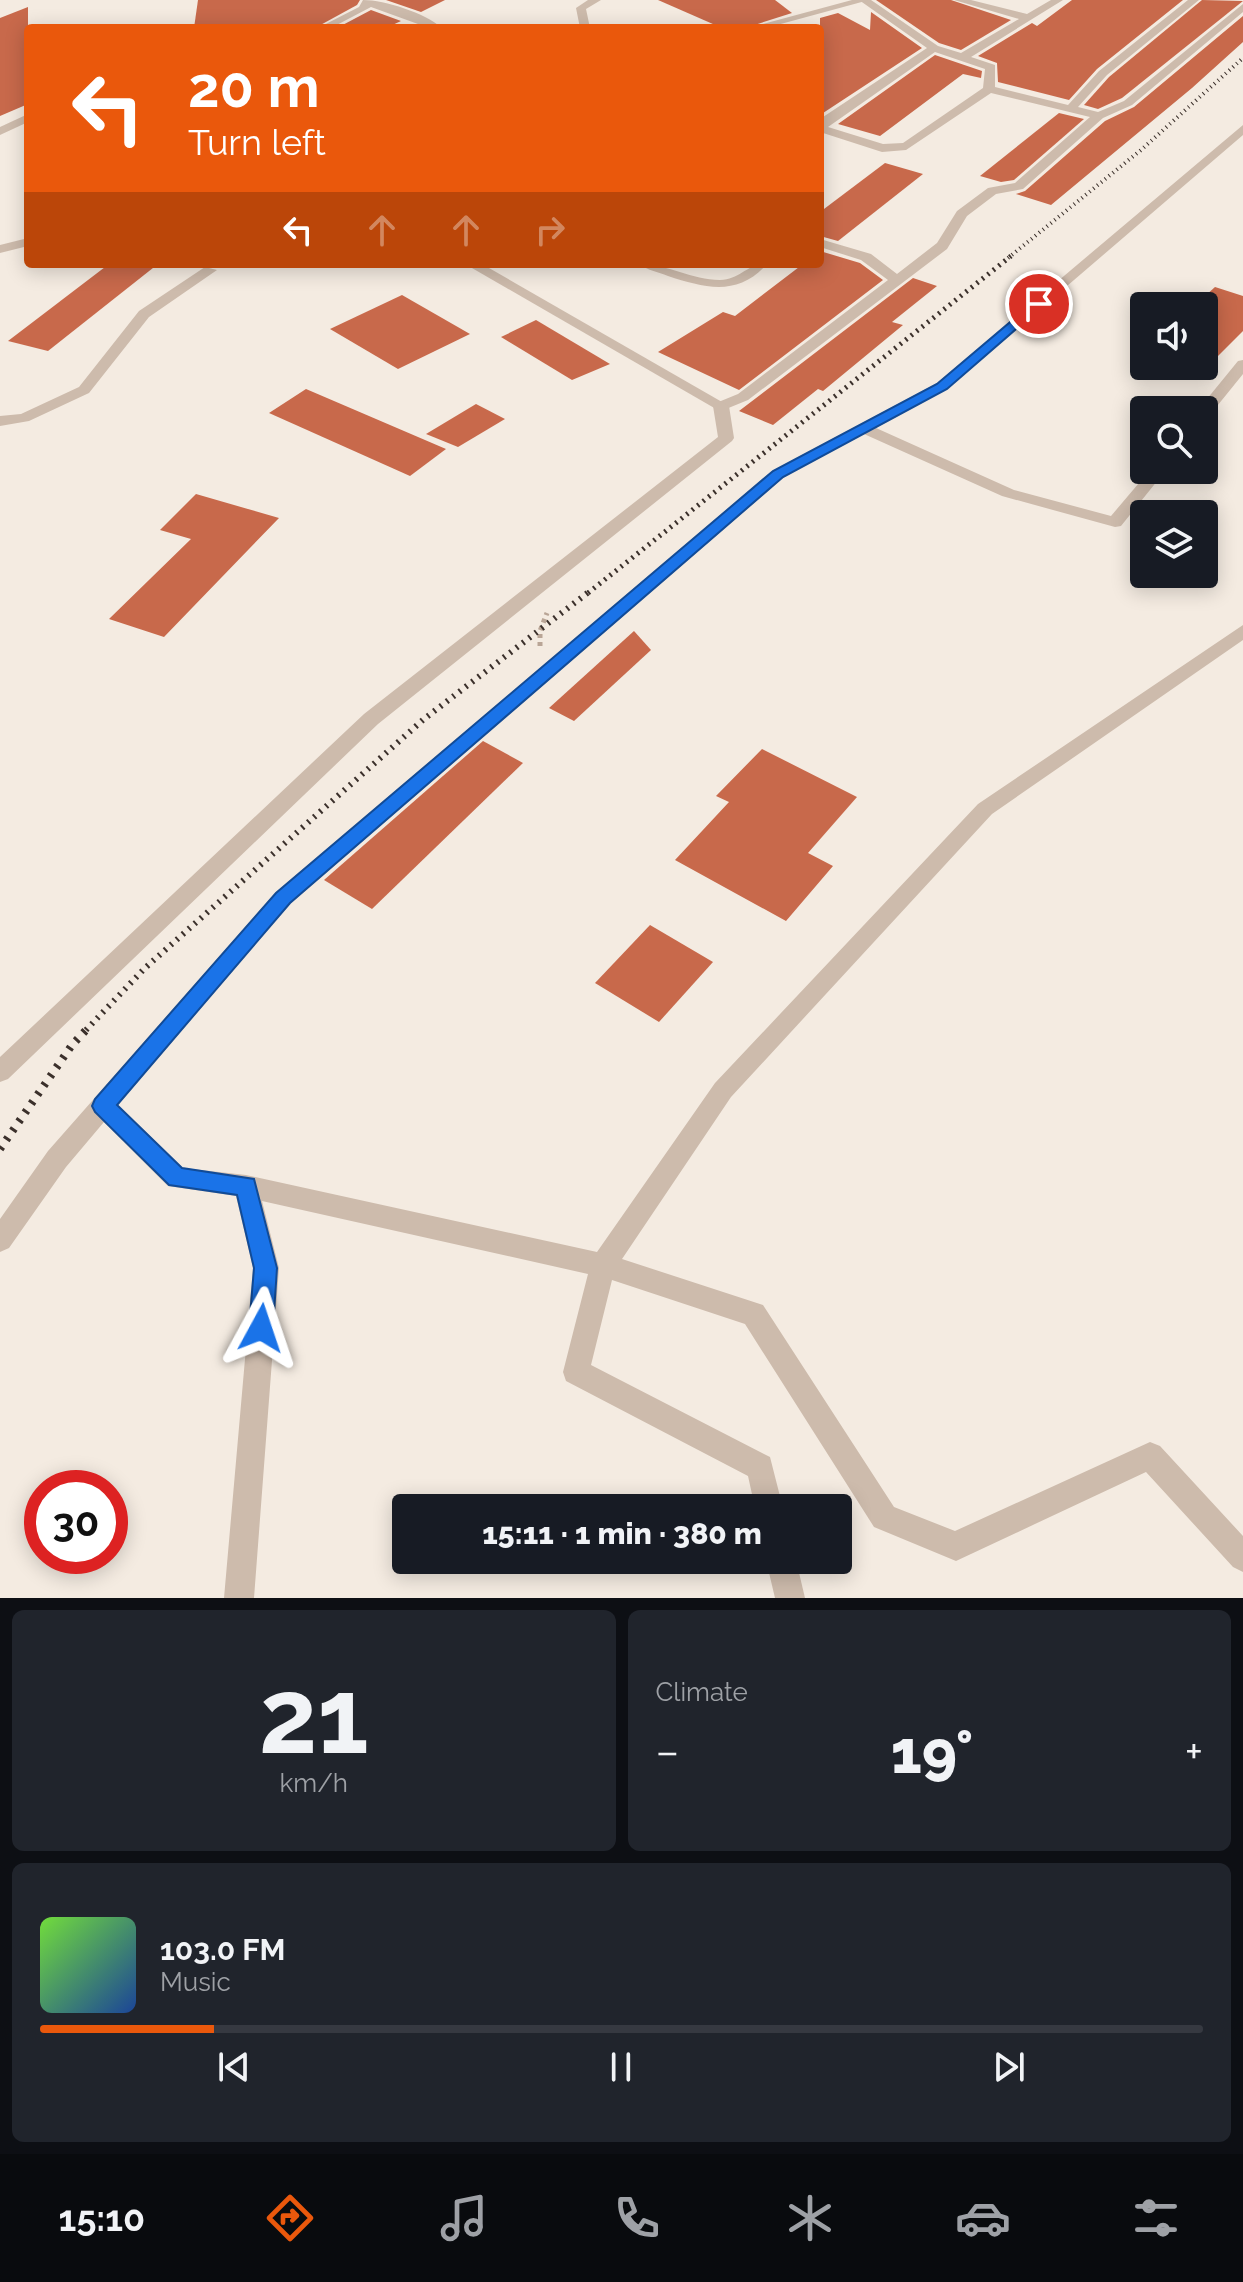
<!DOCTYPE html>
<html lang="en">
<head>
<meta charset="utf-8">
<style>
	body { margin:0; font-family:Raleway,sans-serif; background:#20242c; color:#f1f3f6; height:100vh; display:flex; flex-direction:column; font-size:30px; white-space:nowrap }
	* { box-sizing:border-box; margin:0 }
	p { font-size:26px; color:#9ea1a6 }
	.icon { flex:none; width:44px; height:44px; fill:none; stroke:currentColor; stroke-width:2; stroke-linecap:round; stroke-linejoin:round }
	.map { position:relative; height:1598px; overflow:hidden }
	.drawer { display:flex; flex-direction:column; gap:12px; padding:12px; background:#0d0f14; flex:1 }
	.drawer>* { flex:none }
	.hud { position:absolute; left:24px; top:24px; width:800px; height:244px; border-radius:8px; box-shadow:0 4px 20px #0003; background:#ea580c; color:#fff; overflow:hidden }
	.tools { position:absolute; left:1130px; top:292px; display:grid; gap:16px }
	.tools a { display:grid; place-items:center; width:88px; height:88px; border-radius:8px; background:#171b24; box-shadow:0 4px 20px #0003; font-size:40px }
	.speed { position:absolute; left:24px; top:1470px; display:flex; gap:16px; font-size:40px; font-weight:700; text-align:center }
	.speed>* { display:grid; place-content:center; width:104px; height:104px; border-radius:50%; background:#171b24; box-shadow:0 4px 20px #0003; line-height:1 }
	.speed .limit { border:12px solid #d22; background:#fff; color:#111 }
	.pin { position:absolute; display:grid; place-items:center; width:68px; height:68px; color:#fff; margin:-34px; border:4px solid #fff; border-radius:50%; box-shadow:0 2px 8px #0007 }
	.me { position:absolute; width:88px; margin:-44px; rotate:5deg; stroke-linejoin:round; filter:drop-shadow(0 0 6px #0008) }
	.turn { display:flex; align-items:center; gap:28px; height:168px; padding:0 32px; font-size:36px }
	.turn .icon { width:104px; height:104px; stroke-width:2.5 }
	.turn b { display:block; font-size:56px; line-height:68px }
	.lanes { display:flex; align-items:center; height:76px; padding:0 32px; background:#0003; justify-content:center; gap:40px; direction:ltr }
	.lanes .off { opacity:.35 }
	.big { font-size:60px; font-weight:800; line-height:1.1 }
	.drawer .card { flex:1; display:flex; flex-direction:column; justify-content:center; gap:12px; min-width:0; padding:0 28px; border-radius:12px; background:#20242c }
	.drawer .dial { align-items:center; gap:0 }
	.dial b { font-size:104px; line-height:1 }
	.song { display:flex; align-items:center; gap:24px }
	.cover { width:96px; height:96px; border-radius:12px; background:linear-gradient(135deg,hsl(100 70% 55%),hsl(220 70% 35%)) }
	.played { height:8px; border-radius:4px; background:linear-gradient(90deg,#ea580c 15%,#363941 15%) }
	.keys { display:flex; justify-content:space-around; direction:ltr }
	.heat { display:flex; justify-content:space-between; align-items:center; font-size:44px; direction:ltr }
	.drawer .tiles { flex:1; display:grid; gap:12px; grid-template-columns:1fr 1fr }
	.card:last-child { grid-column:span 2 }
	.trip { position:absolute; left:392px; top:1494px; width:460px; height:80px; border-radius:8px; background:#171b24; box-shadow:0 4px 20px #0003; font-weight:800; line-height:80px; text-align:center }
	.menu { display:flex; height:128px; justify-content:space-around; align-items:center; background:#090b0e; color:#9ea1a6 }
	.menu .icon { width:56px; height:56px }
	.menu .selected { color:#ea580c }
	.menu b { font-size:36px; color:#f1f3f6 }
	.map>svg:first-child { display:block }
</style>
</head>
<body>
<div class="map">
<svg width="1243" height="1598" viewBox="0 0 1243 1598">
	<rect width="100%" height="100%" fill="#f4ebe1"/>
	<g fill="#c8694b">
		<polygon points="198,0 360,0 357,5 315,28 194,28"/>
		<polygon points="386,0 445,0 421,12"/>
		<polygon points="658,0 775,0 792,13 745,28 722,28"/>
		<polygon points="876,0 951,0 1011,20 961,50 939,43"/>
		<polygon points="1072,0 1183,0 1097,69 1069,100 998,82 997,63 978,56 1032,23 1037,26"/>
		<polygon points="1202,0 1243,1 1122,98 1098,109 1084,105 1109,77"/>
		<polygon points="28,7 28,104 0,116 0,18"/>
		<polygon points="371,10 401,21 386,28 337,28"/>
		<polygon points="871,12 922,48 820,115 820,18 838,13 870,30"/>
		<polygon points="1243,16 1243,42 1192,88 1051,205 1016,194 1025,191 1105,121 1134,107"/>
		<polygon points="935,55 982,71 981,78 963,74 880,136 838,124"/>
		<polygon points="1059,113 1084,119 1014,180 1001,182 980,176"/>
		<polygon points="885,163 923,174 838,241 820,236 820,212"/>
		<polygon points="820,251 860,263 883,280 739,390 658,352 723,312 735,316 803,264 820,264"/>
		<polygon points="109,264 158,264 48,351 8,341"/>
		<polygon points="913,278 937,286 892,322 903,325 823,391 818,389 773,425 739,411"/>
		<polygon points="1215,287 1243,296 1243,331 1204,370 1204,297"/>
		<polygon points="402,295 470,334 398,369 330,329"/>
		<polygon points="536,320 610,364 572,380 501,337"/>
		<polygon points="306,389 446,449 410,476 269,413"/>
		<polygon points="476,404 505,419 458,447 426,434"/>
		<polygon points="196,494 279,518 164,637 109,619 191,539 160,530"/>
		<polygon points="634,631 651,650 574,721 549,708"/>
		<polygon points="483,741 523,763 372,909 324,880"/>
		<polygon points="762,749 857,797 808,853 833,866 786,921 675,860 729,802 716,796"/>
		<polygon points="650,925 713,962 659,1022 595,983"/>
	</g>
	<g fill="none" stroke-linecap="round" stroke-linejoin="round">
		<polyline stroke="#b9a596" stroke-width="5" stroke-dasharray="4 4" stroke-linecap="butt" points="540,646 540,631 547,613"/>
		<g fill="#cdbbac" fill-rule="evenodd">
			<path d="M 363,0 C 385,0 425,13 442,28 L 429,28 L 371,7 L 331,28 L 318,28 L 359,7 Z"/>
			<polygon points="205,267 217,270 149,317 89,393 29,421 0,426 0,416 21,414 79,387 139,311"/>
			<polygon points="721,401 729,406 734,438 732,441 378,724 8,1079 0,1082 0,1057 364,714 718,437 713,406"/>
		</g>
		<g fill="#cdbbac" fill-rule="evenodd">
			<polygon points="588,0 601,0 586,9 590,28 580,28 576,8"/>
			<path d="M 859,0 L 871,0 L 938,46 L 961,53 L 1019,19 L 954,0 L 971,0 L 1027,14 L 1051,0 L 1063,0 L 971,57 L 995,65 L 995,87 L 1068,105 L 1099,71 L 1188,0 L 1199,0 L 1107,75 L 1078,107 L 1098,112 L 1124,101 L 1243,4 L 1243,12 L 1132,105 L 1103,118 L 1023,189 L 996,194 L 967,216 L 947,249 L 748,400 L 726,409 L 716,409 L 716,403 L 738,394 L 888,280 L 861,260 L 820,247 L 820,239 L 871,254 L 897,274 L 937,243 L 957,211 L 988,188 L 1015,183 L 1090,117 L 991,93 L 906,150 L 882,152 L 820,132 L 820,119 L 927,48 ZM 935,52 L 985,69 L 983,88 L 903,143 L 883,144 L 828,127 Z"/>
			<polygon points="28,114 28,122 0,135 0,127"/>
			<polygon points="1243,125 1243,135 947,389 876,428 1014,490 1111,516 1150,470 1166,470 1121,526 1115,527 1002,496 864,434 784,477 290,904 118,1105 183,1168 246,1175 597,1252 715,1083 978,804 1243,625 1243,640 992,814 731,1097 622,1259 763,1305 894,1507 955,1531 1150,1442 1160,1446 1243,1536 1243,1572 1233,1567 1146,1472 956,1561 874,1527 745,1324 612,1280 591,1365 770,1457 783,1508 755,1508 748,1476 566,1381 563,1372 588,1274 262,1201 279,1268 254,1598 224,1598 253,1268 236,1196 168,1186 104,1122 66,1167 9,1248 0,1252 0,1219 48,1151 276,892 772,471 937,383"/>
			<path d="M 639,264 C 668,264 692,280 720,280 C 740,280 746,264 767,264 C 738,297 705,288 668,276 C 658,272 647,270 639,264 Z"/>
			<polygon points="1243,360 1243,374 1209,416 1204,418 1204,410 1198,410 1238,361"/>
			<polygon points="766,1560 796,1560 805,1598 775,1598"/>
		</g>
		<g fill="#cdbbac" fill-rule="evenodd">
			<polygon points="852,0 869,0 766,28 748,28"/>
			<polygon points="28,238 28,246 0,253 0,245"/>
			<polygon points="465,264 482,264 729,406 726,409 716,409"/>
		</g>
		<polyline stroke="#3b302b" stroke-width="4" stroke-dasharray="1 4" stroke-linecap="butt" points="1008,258 1141,150 1243,58"/>
		<polyline stroke="#3b302b" stroke-width="5" stroke-dasharray="2 5" stroke-linecap="butt" points="588,593 1011,256"/>
		<polyline stroke="#3b302b" stroke-width="6" stroke-dasharray="2 6" stroke-linecap="butt" points="86,1030 145,968 424,719 590,591"/>
		<polyline stroke="#3b302b" stroke-width="8" stroke-dasharray="3 8" stroke-linecap="butt" points="0,1149 72,1045 88,1028"/>
	</g>
	<polygon fill="#1a73e8" stroke="#114b97" stroke-width="2" points="1035,301 1045,304 947,389 783,477 290,903 117,1105 182,1168 254,1179 277,1268 273,1328 270,1337 261,1340 252,1337 249,1328 254,1268 237,1195 169,1185 95,1112 92,1106 95,1099 276,893 773,471 937,384"/>
</svg>
<div class="tools">
<a><svg class="icon" aria-label="sound" viewBox="0 0 24 24"><path d="M4 9h4l5-4v14l-5-4H4zM17 9q2 3 0 6"/></svg></a>
<a><svg class="icon" aria-label="search" viewBox="0 0 24 24"><circle cx="10" cy="10" r="6"/><path d="M15 15l6 6"/></svg></a>
<a><svg class="icon" aria-label="layers" viewBox="0 0 24 24"><path d="M12 4l9 5-9 5-9-5zM3 14l9 5 9-5"/></svg></a>
</div>
<div class="speed"><div class="limit">30</div></div>
<div class="pin" style="left:1039px;top:304px;background:#d93025"><svg class="icon" aria-label="arrive" viewBox="0 0 24 24"><path d="M6 21V4h12l-3 4 3 4H6"/></svg></div>
<svg class="me" style="left:261px;top:1328px" viewBox="-20 -20 40 40"><path d="M0-17L14 15 0 8-14 15z" fill="#1a73e8" stroke="#fff" stroke-width="4"/></svg>
<div class="trip">15:11 · 1 min · 380 m</div>
<div class="hud">
<div class="turn"><svg class="icon" aria-label="left" viewBox="0 0 24 24"><path d="M17 20v-9H6M10 6l-5 5 5 5"/></svg><div><b>20 m</b>Turn left</div></div>
<div class="lanes"><svg class="icon" aria-label="left" viewBox="0 0 24 24"><path d="M17 20v-9H6M10 6l-5 5 5 5"/></svg><svg class="icon off" aria-label="ahead" viewBox="0 0 24 24"><path d="M12 20V5M6 11l6-6 6 6"/></svg><svg class="icon off" aria-label="ahead" viewBox="0 0 24 24"><path d="M12 20V5M6 11l6-6 6 6"/></svg><svg class="icon off" aria-label="right" viewBox="0 0 24 24"><path d="M7 20v-9h11M14 6l5 5-5 5"/></svg></div>
</div>
</div>
<section class="drawer">
<div class="tiles">
<div class="card dial"><b>21</b><p>km/h</p></div>
<div class="card"><p>Climate</p>
<div class="heat"><a>−</a><b class="big">19°</b><a>+</a></div>
</div>
<div class="card">
<div class="song"><i class="cover"></i><div><b>103.0 FM</b><p>Music</p></div></div>
<div class="played"></div>
<div class="keys"><svg class="icon" aria-label="previous" viewBox="0 0 24 24"><path d="M18 5L8 12l10 7zM5 5v14"/></svg><svg class="icon" aria-label="pause" viewBox="0 0 24 24"><path d="M8 5v14M16 5v14"/></svg><svg class="icon" aria-label="next" viewBox="0 0 24 24"><path d="M6 5l10 7-10 7zM19 5v14"/></svg></div>
</div>
</div>
</section>
<nav class="menu">
<b>15:10</b>
<svg class="icon selected" aria-label="directions" viewBox="0 0 24 24"><path d="M12 3l9 9-9 9-9-9zM9 14v-3h6M13 9l2 2-2 2"/></svg>
<svg class="icon" aria-label="music" viewBox="0 0 24 24"><path d="M9 18V5l10-2v13"/><circle cx="6" cy="18" r="3"/><circle cx="16" cy="16" r="3"/></svg>
<svg class="icon" aria-label="phone" viewBox="0 0 24 24"><path d="M5 4h4l2 5-3 2q2 4 5 5l2-3 5 2v4C11 20 4 13 5 4z"/></svg>
<svg class="icon" aria-label="climate" viewBox="0 0 24 24"><path d="M12 3v18M4 7l16 10M4 17L20 7"/></svg>
<svg class="icon" aria-label="car" viewBox="0 0 24 24"><path d="M5 17H2v-5l4-1 3-4h7l3 4 3 1v5h-3M9 17h6M6 11h13"/><circle cx="7" cy="17" r="2"/><circle cx="17" cy="17" r="2"/></svg>
<svg class="icon" aria-label="filters" viewBox="0 0 24 24"><path d="M4 7h16M4 17h16"/><circle cx="9" cy="7" r="2"/><circle cx="15" cy="17" r="2"/></svg>
</nav>
</body>
</html>
